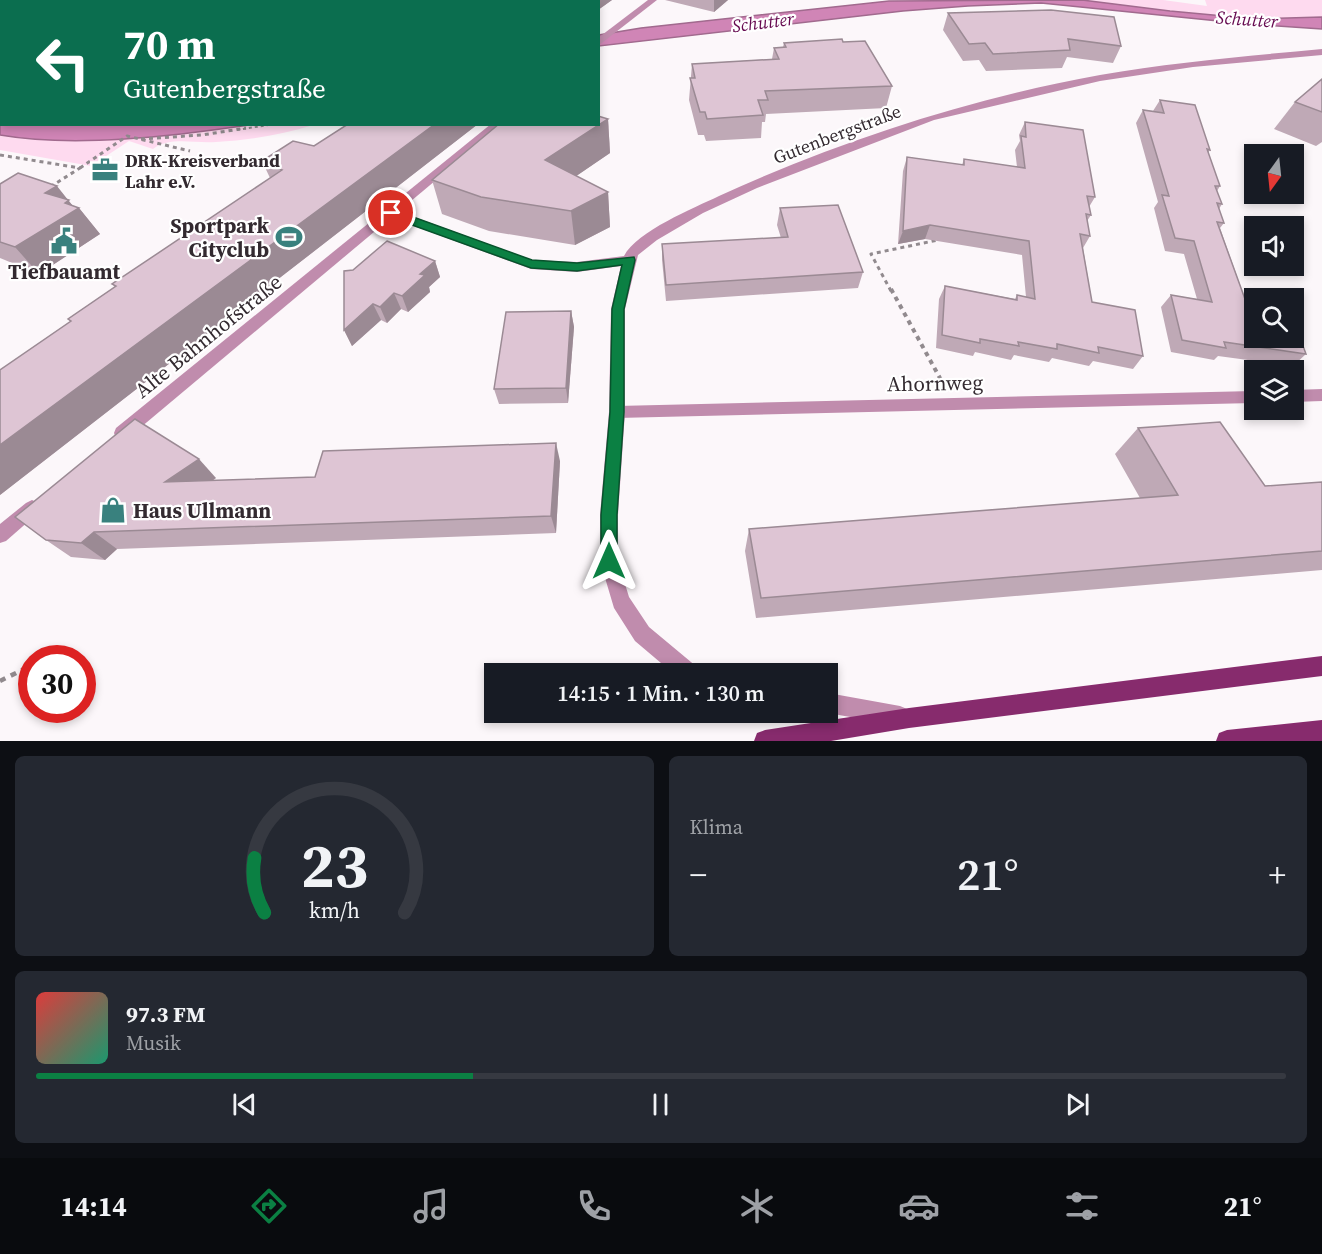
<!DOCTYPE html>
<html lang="de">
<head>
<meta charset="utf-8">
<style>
	body { margin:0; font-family:"Source Serif 4",serif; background:#242831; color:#f1f3f6; height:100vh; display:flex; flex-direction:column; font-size:22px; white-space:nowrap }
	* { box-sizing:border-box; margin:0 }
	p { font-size:20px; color:#9ea1a6 }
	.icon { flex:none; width:33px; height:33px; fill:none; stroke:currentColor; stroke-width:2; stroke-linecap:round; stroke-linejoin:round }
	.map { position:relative; height:741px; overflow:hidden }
	.panel { display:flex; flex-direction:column; gap:15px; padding:15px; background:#0d0f14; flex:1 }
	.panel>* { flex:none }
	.banner { position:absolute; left:0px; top:0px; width:600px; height:126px; box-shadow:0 3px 9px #0003; background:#0b6e4f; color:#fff; overflow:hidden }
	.needle { width:39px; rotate:195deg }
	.controls { position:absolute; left:1244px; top:144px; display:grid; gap:12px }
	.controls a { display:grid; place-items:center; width:60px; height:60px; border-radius:0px; background:#171b24; box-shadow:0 3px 9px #0003; font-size:30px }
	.speed { position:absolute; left:18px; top:645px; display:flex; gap:12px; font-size:30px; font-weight:700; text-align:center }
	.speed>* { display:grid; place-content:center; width:78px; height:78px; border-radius:50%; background:#171b24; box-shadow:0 3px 9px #0003; line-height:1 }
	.speed .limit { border:9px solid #d22; background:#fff; color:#111 }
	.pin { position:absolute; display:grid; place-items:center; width:51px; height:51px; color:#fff; margin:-26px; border:3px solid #fff; border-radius:50%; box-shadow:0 2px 6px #0007 }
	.me { position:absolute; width:66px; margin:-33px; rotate:0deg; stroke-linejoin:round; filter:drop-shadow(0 0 4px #0008) }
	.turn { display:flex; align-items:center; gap:21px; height:126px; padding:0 24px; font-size:27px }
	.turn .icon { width:78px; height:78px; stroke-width:2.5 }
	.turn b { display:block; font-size:42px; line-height:51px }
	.big { font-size:45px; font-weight:600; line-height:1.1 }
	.panel .card { flex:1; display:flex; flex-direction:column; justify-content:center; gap:9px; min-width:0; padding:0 21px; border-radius:9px; background:#242831 }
	.panel .dial { align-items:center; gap:0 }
	.dial svg { height:156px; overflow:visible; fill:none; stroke:#363941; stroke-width:7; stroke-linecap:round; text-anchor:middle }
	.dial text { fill:#f1f3f6; stroke:none }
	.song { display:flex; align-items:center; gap:18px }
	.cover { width:72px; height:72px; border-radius:9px; background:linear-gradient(135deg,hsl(0 70% 55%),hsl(160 70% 35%)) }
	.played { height:6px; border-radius:3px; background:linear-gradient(90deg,#0b8043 35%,#363941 35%) }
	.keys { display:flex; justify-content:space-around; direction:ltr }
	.heat { display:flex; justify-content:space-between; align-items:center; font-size:33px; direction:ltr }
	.panel .tiles { flex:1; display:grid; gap:15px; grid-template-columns:1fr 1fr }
	.card:last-child { grid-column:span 2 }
	.trip { position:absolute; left:484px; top:663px; width:354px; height:60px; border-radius:0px; background:#171b24; box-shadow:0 3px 9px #0003; font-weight:600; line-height:60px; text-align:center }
	.tabs { display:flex; height:96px; justify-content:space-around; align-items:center; background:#090b0e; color:#9ea1a6 }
	.tabs .icon { width:42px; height:42px }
	.tabs .selected { color:#0b8043 }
	.tabs b { font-size:27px; color:#f1f3f6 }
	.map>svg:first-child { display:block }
</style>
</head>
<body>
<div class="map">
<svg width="1322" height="741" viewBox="0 0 1322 741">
	<rect width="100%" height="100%" fill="#fcf7fa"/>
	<g fill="#fedaef">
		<polygon points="1082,0 1163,0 1207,6 1205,0 1322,0 1322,17 1256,19 1170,11"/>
		<path d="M 249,125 L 313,125 C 282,135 249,140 216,142 C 195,144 170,136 153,149 L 129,141 L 91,166 L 0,150 L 0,135 C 76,148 173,136 249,125 Z"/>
	</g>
	<g fill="#d085b6" stroke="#a16a8e" stroke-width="1.5">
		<polygon points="1082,0 1170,11 1256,19 1322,17 1322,29 1248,24 1041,3 968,6 903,11 599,46 599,35 641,28 889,1"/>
		<path d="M 0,107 L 2,124 L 249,125 C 174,136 75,148 0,135 Z"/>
	</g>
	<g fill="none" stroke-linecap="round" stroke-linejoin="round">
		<polyline stroke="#918a8e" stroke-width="2" stroke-dasharray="3 3" stroke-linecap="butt" points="237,130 274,124"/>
		<g stroke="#918a8e" stroke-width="3" stroke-dasharray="4 4" stroke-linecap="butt">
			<polyline points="141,139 202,135 246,128"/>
			<polyline points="0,155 80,168 50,187"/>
			<polyline points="80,168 127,136 190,151"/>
			<polyline points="891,291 871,254 938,240"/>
		</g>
		<polyline stroke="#918a8e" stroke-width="4" stroke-dasharray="4.5 4.5" stroke-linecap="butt" points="891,289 941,380"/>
		<polyline stroke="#918a8e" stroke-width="4.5" stroke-dasharray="6 6" stroke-linecap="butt" points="0,681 24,669"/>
		<g fill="#c08cad" fill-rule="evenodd">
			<rect x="0" y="10" width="2" height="6"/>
			<polygon points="1322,389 1322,401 1293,402 1293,390"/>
			<polygon points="1254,391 1254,403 617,418 611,417 609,412 611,407 617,406"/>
		</g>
		<g fill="#c08cad" fill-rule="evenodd">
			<path d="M 1322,49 L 1322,55 L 1193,67 L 1100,81 L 934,120 L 757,188 L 703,213 L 657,240 L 638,255 L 625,309 L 625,412 L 618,515 L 618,561 L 629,597 L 649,627 L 697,667 L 700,674 L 674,674 L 635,641 L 614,608 L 600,561 L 600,515 L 609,412 L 611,309 L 621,266 L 577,272 L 531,269 L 387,216 L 385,213 L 391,209 L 395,210 L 532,260 L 577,262 L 624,256 C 637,231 694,208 719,196 C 839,141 971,98 1100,75 C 1174,62 1248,56 1322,49 Z"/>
			<polygon points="828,693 900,706 907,709 910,716 907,723 900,726 828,713 826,712 828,712"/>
		</g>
		<g fill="#c08cad" fill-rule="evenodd">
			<polygon points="648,0 657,0 598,46 598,38"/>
			<polygon points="491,124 503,124 128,438 122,440 116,438 114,433 116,428"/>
			<polygon points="32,500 38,503 41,508 38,513 6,541 0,543 0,524 26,503"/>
		</g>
		<g fill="#872b6d" fill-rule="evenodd">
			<polygon points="1322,656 1322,676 909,728 831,741 754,741 757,733 765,730 909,708"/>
			<polygon points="1322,720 1322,741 1216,741 1219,733 1227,730"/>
		</g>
	</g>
	<g fill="#bfa9b6">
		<polygon points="0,0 357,0 357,2 2,2 2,7 0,7"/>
		<polygon points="442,0 612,0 598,10 598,2 442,2"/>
		<polygon points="665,0 728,0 714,12"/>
		<polygon points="948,13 1121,46 1113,63 1067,57 1062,68 986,71 979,60 963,61 943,30"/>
		<polygon points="2,34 2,54 0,52 0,35"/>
		<polygon points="843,42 892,86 886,108 766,114 765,122 762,122 761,138 706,141 704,135 698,135 689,100 692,64 772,59 774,48 783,47 784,43"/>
		<polygon points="2,55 2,89 0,89 0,56"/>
		<polygon points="1322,79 1322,142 1316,146 1274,129 1295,102"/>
		<polygon points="1160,100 1210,150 1208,153 1220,186 1217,191 1222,204 1219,209 1224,223 1220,228 1245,299 1306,354 1293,366 1218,356 1214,360 1171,352 1161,307 1171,295 1197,299 1184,254 1165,251 1154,208 1158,202 1136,123 1143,110 1153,111"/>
		<polygon points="608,119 610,153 576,176 608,192 610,227 575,245 489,231 442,214 432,180"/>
		<polygon points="1025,122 1095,197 1089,207 1091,215 1087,221 1090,236 1083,248 1092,302 1143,356 1133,369 1093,361 1089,366 1052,358 1049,362 1014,355 1011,360 975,352 973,356 936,348 939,299 945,286 1015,299 1017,295 1026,297 1022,255 925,239 898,244 903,171 907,157 962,165 964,159 1017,167 1015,150 1020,141 1019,135"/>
		<polygon points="348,124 478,124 0,495 70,322 68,319 115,287 112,284 270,178 262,161 314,146"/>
		<polygon points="0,184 68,200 73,206 79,208 100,234 39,274 0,258"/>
		<polygon points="780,208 863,272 858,288 666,301 662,260 662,244 781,238 777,225"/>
		<polygon points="435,261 440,277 429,287 430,292 408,312 401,309 387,323 381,320 352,346 344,330 344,271"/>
		<polygon points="571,311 574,327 568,403 499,404 494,389"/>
		<polygon points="1138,428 1265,486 1322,482 1322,570 756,618 745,551 749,529 1140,498 1115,454"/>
		<polygon points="560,461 556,533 117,549 105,560 71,557 46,540 216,478 212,481 315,477"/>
	</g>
	<g fill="#9b8a94">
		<polygon points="254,0 284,0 283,2 252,2"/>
		<rect x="348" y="0" width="9" height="2"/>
		<polygon points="468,0 491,0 492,2 461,2"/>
		<polygon points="511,0 533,0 533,2 495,2"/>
		<polygon points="588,0 612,0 598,10 598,2 588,2"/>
		<polygon points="714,0 728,0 714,12"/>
		<polygon points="608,119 610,153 550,194 545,160"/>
		<polygon points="435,124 478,124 0,495 0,445"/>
		<polygon points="57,186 76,210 79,208 100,234 39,274 15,247 45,193"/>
		<polygon points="608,192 610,227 575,245 571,211"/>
		<polygon points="930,225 925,239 898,244 903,231"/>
		<polygon points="435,261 440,277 429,287 430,292 408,312 402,296 420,274"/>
		<polygon points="394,293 401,309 387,323 380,307"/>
		<polygon points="373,304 381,320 352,346 344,330"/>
		<polygon points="571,311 574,327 568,403 566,388"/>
		<polygon points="556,443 560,461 556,533 551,516"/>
		<polygon points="199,459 216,478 184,500 165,482"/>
		<polygon points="94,532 117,549 105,560 81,543"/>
	</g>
	<g fill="#dec5d4" stroke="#9b8a94" stroke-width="1.5">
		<polygon points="38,0 254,0 252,2 36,2"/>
		<rect x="276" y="0" width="72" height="2"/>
		<polygon points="442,0 468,0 461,2 442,2"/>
		<polygon points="492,0 511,0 495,2 492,2"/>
		<polygon points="1051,10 1114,17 1121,46 1068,39 1070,50 993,54 985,43 969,44 948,13"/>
		<polygon points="842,39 843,42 865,41 892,86 765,91 768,100 758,100 763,115 707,119 705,112 700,112 690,78 695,78 692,64 779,59 774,48 786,47 784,43"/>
		<polygon points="2,55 2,69 0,69 0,56"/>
		<polygon points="1322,79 1322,112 1295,102"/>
		<polygon points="1160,100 1195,105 1210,150 1207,149 1220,186 1215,186 1222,204 1217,203 1224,223 1217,222 1245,299 1254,301 1254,338 1293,338 1293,319 1306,354 1224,342 1226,348 1182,340 1171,295 1212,302 1194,241 1175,238 1162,195 1169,196 1143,110 1164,113"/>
		<polygon points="598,116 608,119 545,160 608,192 571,211 481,197 432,180 499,124 598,124"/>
		<polygon points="1025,122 1083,130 1095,197 1087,196 1091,215 1086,214 1090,236 1080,234 1092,302 1135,310 1143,356 1098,347 1099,353 1057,344 1057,349 1018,342 1019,346 980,339 980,343 942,335 945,286 1017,300 1017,295 1035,299 1029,241 930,225 903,231 907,157 964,165 964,159 1025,168 1021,136 1026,137"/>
		<polygon points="348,124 435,124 0,445 0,370 71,321 68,319 116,286 112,284 282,170 262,161 293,141 314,146"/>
		<polygon points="18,173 57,186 45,193 69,200 65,203 79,208 15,247 0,242 0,184"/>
		<polygon points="838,205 863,272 666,285 662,244 788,237 780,208"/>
		<polygon points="387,241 435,261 420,274 425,275 402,296 394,293 380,307 373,304 344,330 344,271 353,270"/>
		<polygon points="571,311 566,388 494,389 506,312"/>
		<polygon points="135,419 199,459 165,482 315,477 323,451 556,443 551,516 94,532 81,543 46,540 15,517"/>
		<polygon points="1220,422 1265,486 1322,482 1322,551 761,598 749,529 1178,495 1138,428"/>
	</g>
	<polygon fill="#0b8043" stroke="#07532c" stroke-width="1.5" points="391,209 532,260 577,263 634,257 635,260 624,309 624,412 617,515 617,561 615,566 609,568 603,566 601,561 601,515 610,412 612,309 622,265 577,271 531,268 387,216 387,210"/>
	<defs>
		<g id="office-bare" transform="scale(2.07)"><path d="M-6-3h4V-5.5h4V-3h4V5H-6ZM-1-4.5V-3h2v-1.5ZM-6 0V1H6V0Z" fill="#39817e" stroke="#fff" stroke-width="2.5" paint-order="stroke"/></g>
		<g id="stadium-bare" transform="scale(2.07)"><path d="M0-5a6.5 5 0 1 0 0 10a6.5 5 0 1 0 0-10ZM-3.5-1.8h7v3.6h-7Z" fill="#39817e" stroke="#fff" stroke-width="2.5" paint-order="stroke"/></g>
		<g id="civic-bare" transform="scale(2.07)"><path d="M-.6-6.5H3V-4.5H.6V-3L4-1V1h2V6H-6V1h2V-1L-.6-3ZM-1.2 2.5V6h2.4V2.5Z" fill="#39817e" stroke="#fff" stroke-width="2.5" paint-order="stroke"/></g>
		<g id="shop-bare" transform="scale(2.07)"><path d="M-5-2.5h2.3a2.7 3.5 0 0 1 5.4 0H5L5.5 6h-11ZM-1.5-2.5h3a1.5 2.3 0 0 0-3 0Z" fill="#39817e" stroke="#fff" stroke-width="2.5" paint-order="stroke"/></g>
	</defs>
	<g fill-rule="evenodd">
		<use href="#office-bare" x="105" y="170"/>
		<use href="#stadium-bare" x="289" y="237"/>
		<use href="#civic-bare" x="64" y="241"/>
		<use href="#shop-bare" x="113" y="510"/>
	</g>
	<g text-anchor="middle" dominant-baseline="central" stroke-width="4.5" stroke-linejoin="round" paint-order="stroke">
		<g font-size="18" font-style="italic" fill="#660a50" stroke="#fff">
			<text transform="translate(1247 19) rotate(4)">Schutter</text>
			<text transform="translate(763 22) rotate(-7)">Schutter</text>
		</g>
		<g font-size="18" fill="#332a30" stroke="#fff">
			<text transform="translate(837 134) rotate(-21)">Gutenbergstraße</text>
		</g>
		<g font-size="18" font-weight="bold" fill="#332a30" stroke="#fff" text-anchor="start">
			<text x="125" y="160">DRK-Kreisverband<tspan x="125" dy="21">Lahr e.V.</tspan></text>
		</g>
		<g font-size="21" font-weight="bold" fill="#332a30" stroke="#fff" text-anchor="end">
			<text x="269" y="225">Sportpark<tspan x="269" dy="24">Cityclub</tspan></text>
			<text x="64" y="271" text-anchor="middle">Tiefbauamt</text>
			<text x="133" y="510" text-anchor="start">Haus Ullmann</text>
		</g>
		<g font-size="21" fill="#332a30" stroke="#fff">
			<text transform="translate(208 336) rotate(-39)">Alte Bahnhofstraße</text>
			<text transform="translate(935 383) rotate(-1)">Ahornweg</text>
		</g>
	</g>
</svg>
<div class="controls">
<a><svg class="needle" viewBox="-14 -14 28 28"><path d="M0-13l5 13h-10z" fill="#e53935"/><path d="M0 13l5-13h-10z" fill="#9ea1a6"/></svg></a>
<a><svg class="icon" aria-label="sound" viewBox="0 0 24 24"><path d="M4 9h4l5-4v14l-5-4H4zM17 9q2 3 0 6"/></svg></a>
<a><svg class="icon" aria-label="search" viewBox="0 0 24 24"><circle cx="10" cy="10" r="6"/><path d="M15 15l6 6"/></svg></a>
<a><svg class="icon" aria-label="layers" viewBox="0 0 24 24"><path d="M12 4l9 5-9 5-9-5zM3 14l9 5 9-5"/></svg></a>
</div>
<div class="speed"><div class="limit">30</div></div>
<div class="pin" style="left:391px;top:213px;background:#d93025"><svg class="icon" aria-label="arrive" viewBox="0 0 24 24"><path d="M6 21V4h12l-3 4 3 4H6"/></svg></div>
<svg class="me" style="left:609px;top:561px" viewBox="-20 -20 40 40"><path d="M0-17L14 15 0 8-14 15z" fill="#0b8043" stroke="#fff" stroke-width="4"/></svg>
<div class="trip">14:15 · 1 Min. · 130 m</div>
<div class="banner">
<div class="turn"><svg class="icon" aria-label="left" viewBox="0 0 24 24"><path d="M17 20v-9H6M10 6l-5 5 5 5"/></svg><div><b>70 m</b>Gutenbergstraße</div></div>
</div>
</div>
<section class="panel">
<div class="tiles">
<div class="card dial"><svg viewBox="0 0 100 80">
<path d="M14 69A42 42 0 1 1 86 69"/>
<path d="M14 69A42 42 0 0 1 9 41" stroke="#0b8043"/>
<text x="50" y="56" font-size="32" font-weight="700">23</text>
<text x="50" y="72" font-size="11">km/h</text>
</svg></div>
<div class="card"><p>Klima</p>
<div class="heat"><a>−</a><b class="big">21°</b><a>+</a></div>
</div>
<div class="card">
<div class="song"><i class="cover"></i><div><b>97.3 FM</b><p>Musik</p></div></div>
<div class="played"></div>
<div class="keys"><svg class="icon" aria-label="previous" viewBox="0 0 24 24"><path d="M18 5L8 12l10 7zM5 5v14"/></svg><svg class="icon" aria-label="pause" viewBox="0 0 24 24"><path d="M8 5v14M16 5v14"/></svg><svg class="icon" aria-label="next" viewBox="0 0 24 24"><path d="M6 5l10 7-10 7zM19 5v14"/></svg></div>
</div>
</div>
</section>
<nav class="tabs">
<b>14:14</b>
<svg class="icon selected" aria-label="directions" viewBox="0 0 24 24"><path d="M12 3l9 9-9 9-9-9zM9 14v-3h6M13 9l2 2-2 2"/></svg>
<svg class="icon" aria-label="music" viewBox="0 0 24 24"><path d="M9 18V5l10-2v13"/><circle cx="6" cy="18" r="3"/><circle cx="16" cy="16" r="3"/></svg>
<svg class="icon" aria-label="phone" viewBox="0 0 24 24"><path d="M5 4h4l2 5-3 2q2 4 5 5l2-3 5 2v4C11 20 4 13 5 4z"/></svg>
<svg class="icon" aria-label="climate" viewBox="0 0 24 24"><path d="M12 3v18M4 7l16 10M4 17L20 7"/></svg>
<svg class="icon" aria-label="car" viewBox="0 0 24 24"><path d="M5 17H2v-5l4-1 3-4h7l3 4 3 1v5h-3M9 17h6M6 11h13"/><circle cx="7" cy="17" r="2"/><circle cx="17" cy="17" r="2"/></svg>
<svg class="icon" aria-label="filters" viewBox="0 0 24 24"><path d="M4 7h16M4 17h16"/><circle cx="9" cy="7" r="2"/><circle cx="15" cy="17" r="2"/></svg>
<b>21°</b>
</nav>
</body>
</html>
